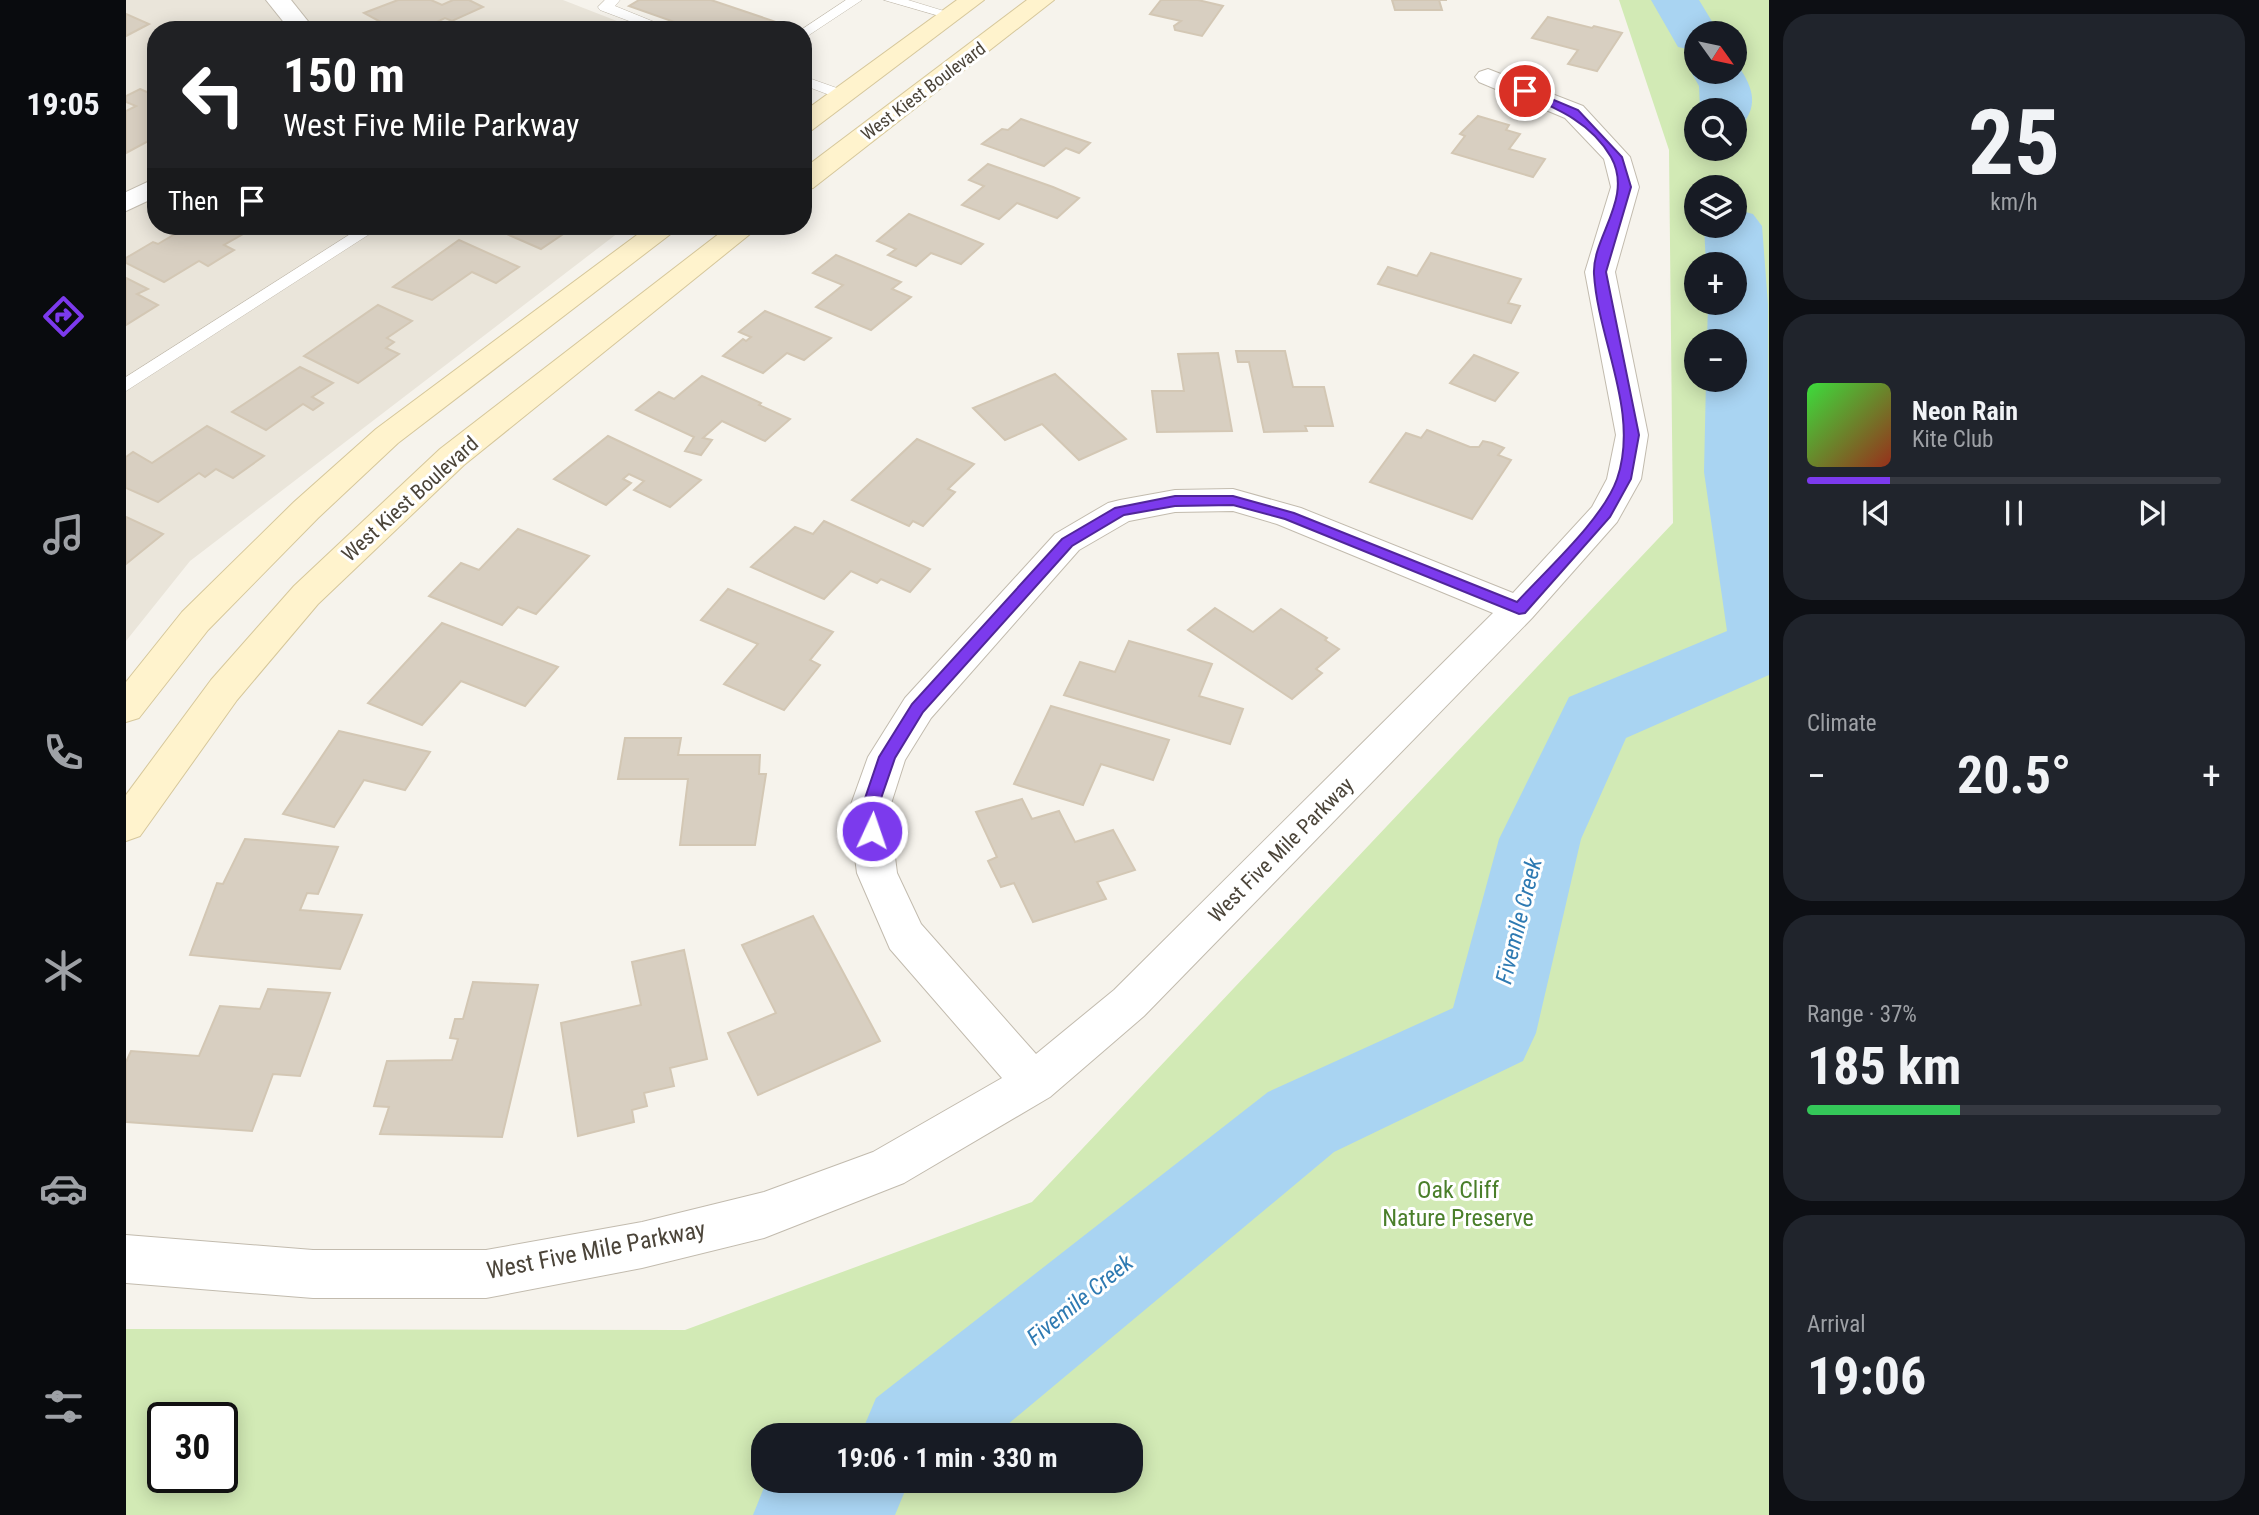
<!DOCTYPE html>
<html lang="en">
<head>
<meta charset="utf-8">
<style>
	body { margin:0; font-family:"Roboto Condensed",sans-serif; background:#20242c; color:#f1f3f6; height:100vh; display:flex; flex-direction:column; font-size:26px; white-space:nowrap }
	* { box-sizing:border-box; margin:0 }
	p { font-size:23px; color:#9ea1a6 }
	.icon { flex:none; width:38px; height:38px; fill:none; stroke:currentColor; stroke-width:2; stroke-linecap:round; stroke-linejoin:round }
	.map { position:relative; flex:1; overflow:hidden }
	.sheet { display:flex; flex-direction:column; gap:14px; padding:14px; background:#0d0f14; width:490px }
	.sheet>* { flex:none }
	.guide { position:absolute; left:21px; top:21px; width:665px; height:214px; border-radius:28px; box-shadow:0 4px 18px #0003; background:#202124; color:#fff; overflow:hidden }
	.needle { width:46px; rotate:123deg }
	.controls { position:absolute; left:1558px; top:21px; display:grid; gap:14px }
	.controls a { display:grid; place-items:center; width:63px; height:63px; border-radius:50%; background:#171b24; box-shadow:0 4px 18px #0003; font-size:35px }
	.speed { position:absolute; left:21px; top:1402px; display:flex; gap:14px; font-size:35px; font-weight:700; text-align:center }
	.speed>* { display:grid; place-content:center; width:91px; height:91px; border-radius:50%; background:#171b24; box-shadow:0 4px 18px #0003; line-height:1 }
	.speed .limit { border:4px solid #111; border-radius:10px; background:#fff; color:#111 }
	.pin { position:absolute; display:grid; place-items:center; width:60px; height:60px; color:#fff; margin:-30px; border:4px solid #fff; border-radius:50%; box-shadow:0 2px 7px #0007 }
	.me { position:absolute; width:77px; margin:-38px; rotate:3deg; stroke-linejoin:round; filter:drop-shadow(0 0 5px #0008) }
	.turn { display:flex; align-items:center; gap:24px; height:147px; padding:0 21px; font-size:32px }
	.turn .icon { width:91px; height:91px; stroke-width:2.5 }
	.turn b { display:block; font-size:49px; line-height:60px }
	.then { display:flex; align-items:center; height:66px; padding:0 21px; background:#0003; gap:14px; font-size:26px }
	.big { font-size:52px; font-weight:700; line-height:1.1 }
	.sheet .widget { flex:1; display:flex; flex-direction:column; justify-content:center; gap:10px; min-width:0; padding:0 24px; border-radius:28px; background:#20242c }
	.sheet .dial { align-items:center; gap:0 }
	.dial b { font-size:91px; line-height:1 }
	.song { display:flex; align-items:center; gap:21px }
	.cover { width:84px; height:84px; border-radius:10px; background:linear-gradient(135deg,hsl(120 70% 55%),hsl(10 70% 35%)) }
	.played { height:7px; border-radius:4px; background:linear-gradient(90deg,#7c3aed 20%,#363941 20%) }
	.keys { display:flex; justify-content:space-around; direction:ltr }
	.heat { display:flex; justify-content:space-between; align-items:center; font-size:38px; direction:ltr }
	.charge { height:10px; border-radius:5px; background:linear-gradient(90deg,#34c759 37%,#363941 0) }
	.trip { position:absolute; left:625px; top:1423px; width:392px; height:70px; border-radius:28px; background:#171b24; box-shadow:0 4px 18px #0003; font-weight:700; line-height:70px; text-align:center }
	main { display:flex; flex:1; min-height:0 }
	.dock { display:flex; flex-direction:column; width:126px; justify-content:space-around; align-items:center; background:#090b0e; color:#9ea1a6 }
	.dock .icon { width:49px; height:49px }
	.dock .on { color:#7c3aed }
	.dock b { font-size:32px; color:#f1f3f6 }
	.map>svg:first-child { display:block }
</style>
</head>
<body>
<main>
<nav class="dock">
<b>19:05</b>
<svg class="icon on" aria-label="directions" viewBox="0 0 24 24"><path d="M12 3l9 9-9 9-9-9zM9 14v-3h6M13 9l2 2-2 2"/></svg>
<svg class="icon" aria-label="music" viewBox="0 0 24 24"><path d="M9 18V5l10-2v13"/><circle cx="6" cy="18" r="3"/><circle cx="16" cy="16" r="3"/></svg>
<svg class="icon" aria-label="phone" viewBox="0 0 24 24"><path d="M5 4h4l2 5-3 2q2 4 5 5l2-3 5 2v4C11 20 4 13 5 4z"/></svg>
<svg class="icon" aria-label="climate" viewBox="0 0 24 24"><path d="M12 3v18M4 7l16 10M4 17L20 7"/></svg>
<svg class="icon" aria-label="car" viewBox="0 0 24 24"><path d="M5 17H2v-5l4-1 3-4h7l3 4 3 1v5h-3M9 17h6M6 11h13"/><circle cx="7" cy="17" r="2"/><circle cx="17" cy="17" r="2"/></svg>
<svg class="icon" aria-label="filters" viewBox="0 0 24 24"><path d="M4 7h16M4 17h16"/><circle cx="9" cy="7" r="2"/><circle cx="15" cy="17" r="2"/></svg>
</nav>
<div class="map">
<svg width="1643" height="1515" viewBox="0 0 1643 1515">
	<rect width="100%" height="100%" fill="#f6f3ec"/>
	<polygon fill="#eae5da" points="0,0 437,0 514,30 30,30 30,226 501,226 64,561 0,641"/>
	<path fill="#d2eab5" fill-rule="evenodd" d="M 1493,0 L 1643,0 L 1643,1515 L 0,1515 L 0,1329 L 559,1330 L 906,1202 L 1547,523 L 1543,150 ZM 1570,33 L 1608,33 L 1608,72 L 1570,72 ZM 1570,110 L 1608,110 L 1608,149 L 1570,149 ZM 1570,187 L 1608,187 L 1608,226 L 1570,226 ZM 1570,264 L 1608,264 L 1608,303 L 1570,303 ZM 1570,341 L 1608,341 L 1608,380 L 1570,380 ZM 37,1418 L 96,1418 L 96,1477 L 37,1477 ZM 1004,1435 L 1004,1480 L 637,1480 L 637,1435 Z"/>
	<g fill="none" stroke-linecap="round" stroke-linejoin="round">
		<g fill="#a9d4f2" fill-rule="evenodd">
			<polygon points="1525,0 1573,0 1593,33 1570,33 1570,51 1552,47"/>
			<path d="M 1609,61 C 1623,81 1634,100 1619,121 L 1608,124 L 1608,110 L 1574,110 L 1573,86 L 1565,72 L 1570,66 L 1570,72 L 1608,72 Z"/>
			<polygon points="1608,209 1627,214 1636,226 1642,304 1643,675 1500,738 1455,839 1410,1033 1397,1061 1208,1152 869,1435 709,1435 730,1426 737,1429 750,1398 1142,1092 1327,1008 1373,839 1443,697 1601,631 1578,472 1580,380 1608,380 1608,341 1581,341 1582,303 1608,303 1608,264 1580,264 1578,226 1608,226"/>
			<polygon points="641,1480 805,1480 787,1488 781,1486 769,1515 627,1515"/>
		</g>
	</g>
	<g fill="#d8cfc1" stroke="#d3c7b4" stroke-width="2">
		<polygon points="272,0 305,0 316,5 327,0 343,0 357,7 326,21 319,18 294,30 274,22 264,27 238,13"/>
		<polygon points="513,0 585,0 656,24 648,30 638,27 634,30 571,30 503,6"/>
		<polygon points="1035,0 1072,0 1097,6 1076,36 1049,30 1048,26 1055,21 1024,14"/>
		<polygon points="1266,0 1321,0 1313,0 1316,10 1269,10"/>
		<polygon points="0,14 23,24 0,36"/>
		<polygon points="1422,17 1466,28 1468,26 1496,33 1471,71 1442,64 1452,50 1406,38"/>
		<polygon points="14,89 30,96 30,137 0,153 0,111 10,106 0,102 0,96"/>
		<polygon points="1352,116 1383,125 1380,130 1394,134 1383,149 1419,159 1407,177 1326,153 1339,136 1334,134"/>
		<polygon points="895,119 964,143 953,153 940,148 918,166 856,144 876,129 882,130"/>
		<polygon points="862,164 927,187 953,198 931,218 891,203 873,219 836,205 858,186 843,180"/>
		<polygon points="783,214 857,244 835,264 805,253 790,266 762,255 770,249 751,241"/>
		<polygon points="57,226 100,226 117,234 98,245 108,250 82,266 73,261 38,282 0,263 0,258 27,242 32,244 59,228"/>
		<polygon points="396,226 449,226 415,249 383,235"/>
		<polygon points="333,240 393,267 370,283 346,272 306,300 267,287"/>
		<polygon points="1305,253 1395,279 1382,303 1394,306 1385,323 1252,284 1262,267 1291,276"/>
		<polygon points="710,255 775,282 766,289 785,297 745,330 690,307 717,285 687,273"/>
		<polygon points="0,278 22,289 11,294 32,305 0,325"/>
		<polygon points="252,305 286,321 261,338 268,342 260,348 273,354 232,383 178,356"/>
		<polygon points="639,311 705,338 678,360 661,353 637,373 597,356 617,339 620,341 625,337 613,332"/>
		<polygon points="1110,351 1159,351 1167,387 1198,387 1207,426 1179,426 1181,431 1138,432 1123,362 1112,362"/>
		<polygon points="1092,353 1106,431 1031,432 1026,391 1058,391 1052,354"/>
		<polygon points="1348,355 1392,373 1369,401 1324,383"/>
		<polygon points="174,367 207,383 186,397 197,403 187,410 177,404 140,430 106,412"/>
		<polygon points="929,374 1000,439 953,460 916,424 879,440 847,408"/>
		<polygon points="576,376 635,403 633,405 664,419 639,441 596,421 577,438 586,440 575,455 559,451 568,437 510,410 533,392 548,399"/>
		<polygon points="81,426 138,456 107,478 90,469 79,477 73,473 32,502 0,488 0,457 7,452 26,463"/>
		<polygon points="1301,430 1344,447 1353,447 1357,441 1366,443 1378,448 1372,455 1385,460 1346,519 1244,482 1280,433 1295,438"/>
		<polygon points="482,436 575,480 544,507 508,490 518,481 503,474 497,479 505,483 480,505 428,479"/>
		<polygon points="791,439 848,464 822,489 829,492 797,526 787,521 783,526 726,500"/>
		<polygon points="0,517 37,534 0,564"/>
		<polygon points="698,521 804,569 784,592 755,579 751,583 725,571 698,599 625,567 669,527 687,534"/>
		<polygon points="392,529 463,556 410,614 392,607 376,625 303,596 335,563 353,570"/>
		<polygon points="602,589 707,632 684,660 694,665 658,710 598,684 632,644 575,620"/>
		<polygon points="1089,608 1127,632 1155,609 1201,638 1199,640 1213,649 1190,669 1196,673 1166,699 1062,630"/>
		<polygon points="316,623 432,667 399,706 335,681 296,725 242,703"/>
		<polygon points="1003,641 1086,664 1073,696 1117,709 1104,744 938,695 954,662 989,672"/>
		<polygon points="925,706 1043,740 1027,780 975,764 957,805 888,784"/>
		<polygon points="213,731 304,752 279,790 238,780 208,827 157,814"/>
		<polygon points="499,738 555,738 552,755 634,755 633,774 640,774 629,845 554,845 562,779 492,779"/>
		<polygon points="896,799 906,819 933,811 949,842 987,830 1009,870 971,882 980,899 907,922 888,883 875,887 862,861 871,857 850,812"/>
		<polygon points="119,839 212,847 192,894 181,893 174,910 236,915 214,969 64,955 91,883 97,884"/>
		<polygon points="687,916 754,1041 632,1095 602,1033 650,1013 616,945"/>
		<polygon points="558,950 581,1059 544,1068 548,1086 518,1093 521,1106 506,1110 508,1122 452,1136 435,1023 515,1005 506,962"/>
		<polygon points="347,982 412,985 376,1137 254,1134 263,1107 248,1106 261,1061 326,1060 332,1039 324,1038 329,1019 337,1019"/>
		<polygon points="142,989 204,993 174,1076 147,1074 126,1131 0,1122 0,1062 5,1051 73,1056 94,1006 134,1009"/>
	</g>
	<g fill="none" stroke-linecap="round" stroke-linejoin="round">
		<g stroke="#c2bbae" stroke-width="1">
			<g id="lane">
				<polygon points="479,0 494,0 489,6 548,30 527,30 474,10 472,7"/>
				<polygon points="720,0 736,0 677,39 675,30"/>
				<polygon points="758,0 782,0 831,15 824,19"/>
				<polygon points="677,76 722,92 725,95 717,100 677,85"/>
				<polygon points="237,226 256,226 0,391 0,377"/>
			</g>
		</g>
		<g stroke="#c2bbae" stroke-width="2">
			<g id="street">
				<polygon points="140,0 165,0 189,30 164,30"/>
				<path d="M 1362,69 L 1457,106 L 1504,157 L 1513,187 L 1489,272 L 1522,435 L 1515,479 L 1491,522 L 1406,618 L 1018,1016 L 924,1097 L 778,1183 L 638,1238 L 516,1268 L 360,1298 L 187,1298 L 0,1283 L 0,1235 L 187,1250 L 360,1250 L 516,1222 L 638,1192 L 747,1152 L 876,1078 L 764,949 L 731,873 L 723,810 L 742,757 L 779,698 L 929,534 L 982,503 L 994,500 L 1049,490 L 1107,489 L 1175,508 L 1387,593 L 1466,507 L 1481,479 L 1490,435 L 1459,272 L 1485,187 L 1478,159 L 1439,118 L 1353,82 L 1349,77 L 1353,72 ZM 1107,511 L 1151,524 L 1367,613 L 988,990 L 910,1054 L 795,924 L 771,873 L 763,810 L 779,760 L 805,718 L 953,550 L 1003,521 L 1049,512 Z"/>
				<polygon points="30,178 30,197 0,211 0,192"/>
			</g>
		</g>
		<g stroke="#d6c79b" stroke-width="2">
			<g id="secondary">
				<polygon points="831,0 858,0 686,130 677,132 677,112"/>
				<polygon points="901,0 928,0 687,188 677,190 677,169"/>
				<polygon points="523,226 555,226 272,443 192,518 82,630 13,718 0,722 0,682 56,612 168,502 250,429"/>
				<polygon points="603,226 634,226 338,465 192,604 111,700 14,836 0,841 0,795 85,680 168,586 314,449"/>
			</g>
		</g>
		<use href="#lane" fill="#fff" fill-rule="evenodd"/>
		<use href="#street" fill="#fff" fill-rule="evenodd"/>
		<use href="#secondary" fill="#fff3cd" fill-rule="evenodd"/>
	</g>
	<path fill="#7c3aed" stroke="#51269a" stroke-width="2" d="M 1399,88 L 1452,110 L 1496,157 L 1505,187 L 1480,272 L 1513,435 L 1505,479 L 1484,517 L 1399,613 L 1393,614 L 1159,519 L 1107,505 L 1049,506 L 998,515 L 946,546 L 797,712 L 769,758 L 751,810 L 754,831 L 752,835 L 740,835 L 735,810 L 753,757 L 786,704 L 936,539 L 989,508 L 1049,496 L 1107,496 L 1168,513 L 1391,602 C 1420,570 1477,519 1491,479 C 1514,412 1472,341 1468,274 C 1466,237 1508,198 1485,157 C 1465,122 1430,108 1395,93 L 1394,91 Z"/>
	<g text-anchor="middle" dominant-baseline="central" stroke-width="6" stroke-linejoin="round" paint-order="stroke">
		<g font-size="18" fill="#4b4439" stroke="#fff">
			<text transform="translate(797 91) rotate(-37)">West Kiest Boulevard</text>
		</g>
		<g font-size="21" fill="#4b4439" stroke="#fff">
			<text transform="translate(284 499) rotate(-42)">West Kiest Boulevard</text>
			<text transform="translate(1155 850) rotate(-45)">West Five Mile Parkway</text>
		</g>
		<g font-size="23" font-style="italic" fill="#2e7ab2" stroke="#fff">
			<text transform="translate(1393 921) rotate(-76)">Fivemile Creek</text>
			<text transform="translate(954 1300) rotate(-39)">Fivemile Creek</text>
		</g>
		<g font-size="24" fill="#4a7f2a" stroke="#fff">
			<text x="1332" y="1190">Oak Cliff<tspan x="1332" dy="28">Nature Preserve</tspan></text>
		</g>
		<g font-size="24" fill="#4b4439" stroke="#fff">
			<text transform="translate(470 1250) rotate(-11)">West Five Mile Parkway</text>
		</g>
	</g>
</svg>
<div class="controls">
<a><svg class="needle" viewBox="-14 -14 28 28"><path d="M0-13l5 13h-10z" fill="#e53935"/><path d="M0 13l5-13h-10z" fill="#9ea1a6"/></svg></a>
<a><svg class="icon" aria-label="search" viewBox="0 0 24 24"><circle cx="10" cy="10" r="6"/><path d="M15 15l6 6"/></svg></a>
<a><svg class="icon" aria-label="layers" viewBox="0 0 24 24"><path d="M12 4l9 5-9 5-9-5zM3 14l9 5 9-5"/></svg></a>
<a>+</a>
<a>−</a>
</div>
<div class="speed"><div class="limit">30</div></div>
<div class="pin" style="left:1399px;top:91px;background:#d93025"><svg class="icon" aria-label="arrive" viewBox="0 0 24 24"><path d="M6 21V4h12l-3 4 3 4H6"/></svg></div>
<svg class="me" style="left:746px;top:831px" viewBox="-20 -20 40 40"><circle r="17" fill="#7c3aed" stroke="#fff" stroke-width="3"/><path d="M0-11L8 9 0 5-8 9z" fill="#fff"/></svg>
<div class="trip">19:06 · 1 min · 330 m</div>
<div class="guide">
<div class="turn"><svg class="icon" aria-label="left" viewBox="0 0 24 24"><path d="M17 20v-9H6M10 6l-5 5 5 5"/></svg><div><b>150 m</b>West Five Mile Parkway</div></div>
<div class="then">Then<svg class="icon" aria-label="arrive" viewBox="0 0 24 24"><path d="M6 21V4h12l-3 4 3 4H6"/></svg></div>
</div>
</div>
<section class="sheet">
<div class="widget dial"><b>25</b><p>km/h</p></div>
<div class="widget">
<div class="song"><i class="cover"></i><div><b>Neon Rain</b><p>Kite Club</p></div></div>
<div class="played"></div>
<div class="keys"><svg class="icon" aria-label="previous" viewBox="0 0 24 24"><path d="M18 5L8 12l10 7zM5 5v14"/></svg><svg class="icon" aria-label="pause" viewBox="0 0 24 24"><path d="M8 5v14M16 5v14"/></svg><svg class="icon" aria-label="next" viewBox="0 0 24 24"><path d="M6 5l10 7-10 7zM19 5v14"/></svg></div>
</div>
<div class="widget"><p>Climate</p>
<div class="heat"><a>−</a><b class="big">20.5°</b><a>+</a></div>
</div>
<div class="widget"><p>Range · 37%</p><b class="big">185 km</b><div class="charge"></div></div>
<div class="widget"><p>Arrival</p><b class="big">19:06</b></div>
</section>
</main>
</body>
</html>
